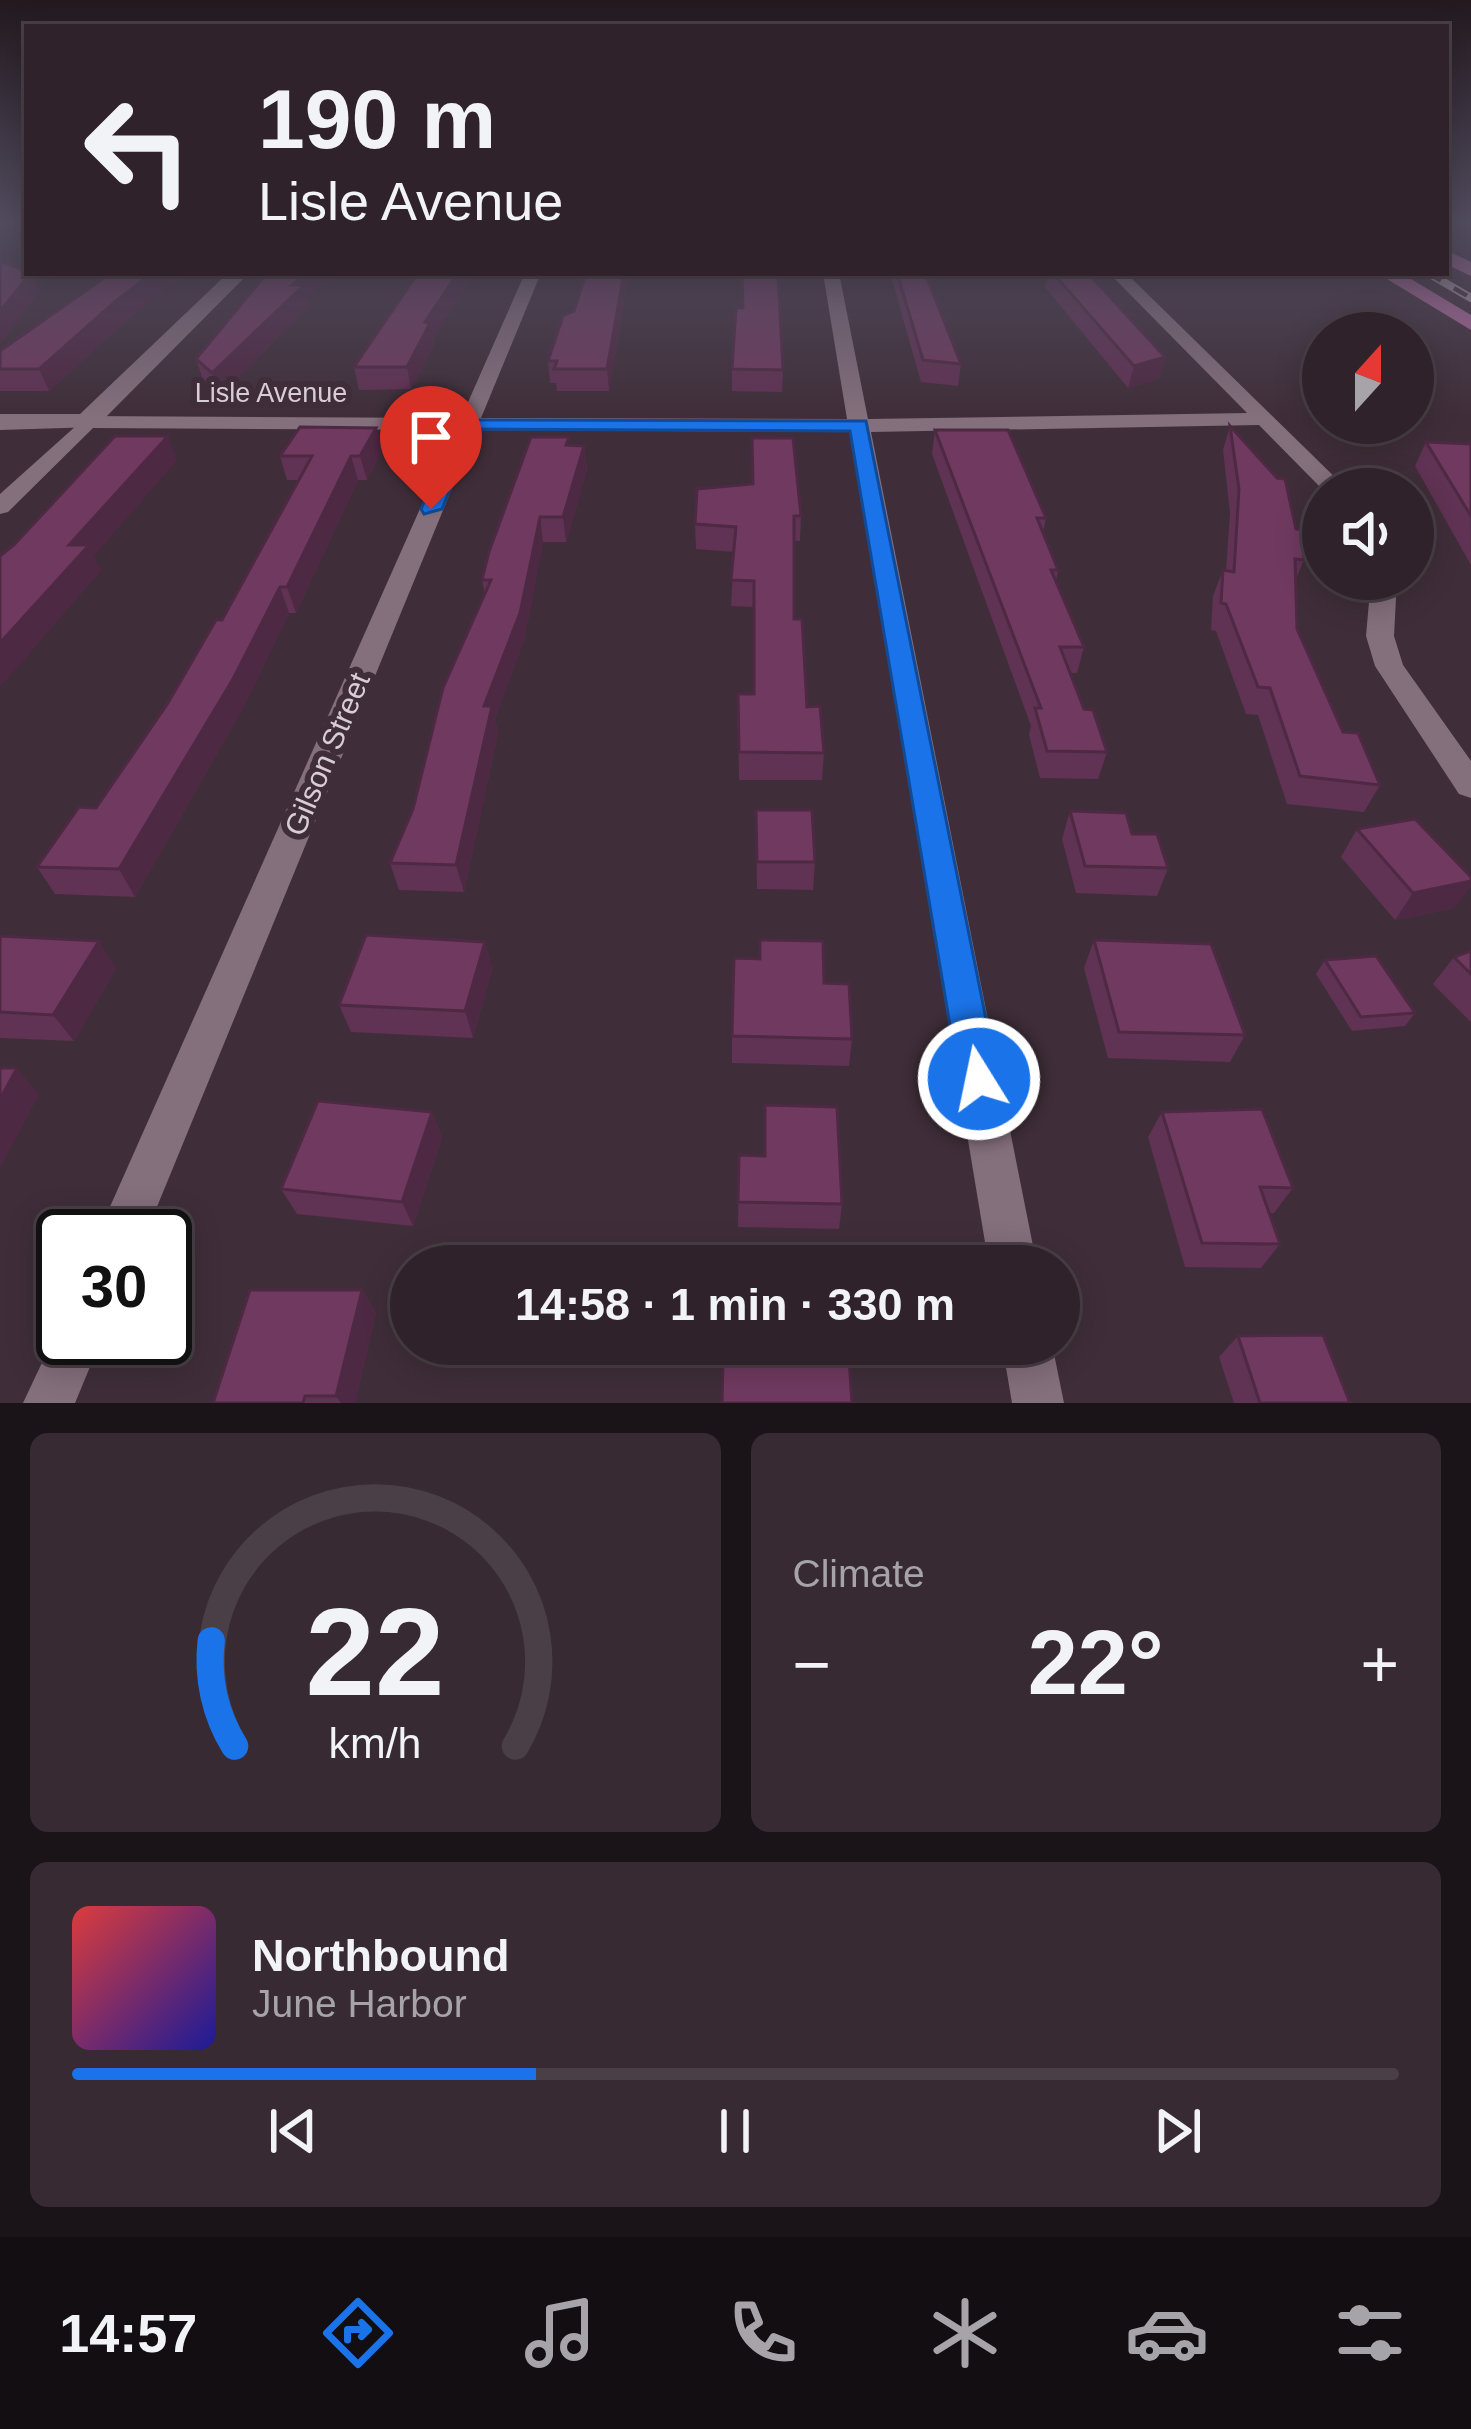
<!DOCTYPE html>
<html lang="en">
<head>
<meta charset="utf-8">
<style>
	body { margin:0; font-family:Helvetica,sans-serif; background:#372a33; color:#f1f3f6; height:100vh; display:flex; flex-direction:column; font-size:45px; white-space:nowrap }
	* { box-sizing:border-box; margin:0 }
	p { font-size:39px; color:#a7a4a9 }
	.icon { flex:none; width:66px; height:66px; fill:none; stroke:currentColor; stroke-width:2; stroke-linecap:round; stroke-linejoin:round }
	.map { position:relative; height:1403px; overflow:hidden }
	.panel { display:flex; flex-direction:column; gap:30px; padding:30px; background:#1a1318; flex:1 }
	.panel>* { flex:none }
	.guide { position:absolute; left:24px; top:24px; width:1425px; height:252px; border-radius:0px; box-shadow:0 6px 30px #0003,0 0 0 3px #4a3f47; background:#2f222b; color:#f1f3f6; overflow:hidden }
	.needle { width:78px; rotate:21deg }
	.fabs { position:absolute; left:1302px; top:312px; display:grid; gap:24px }
	.fabs a { display:grid; place-items:center; width:132px; height:132px; border-radius:50%; background:#2f222b; box-shadow:0 6px 30px #0003,0 0 0 3px #4a3f47; font-size:60px }
	.speed { position:absolute; left:36px; top:1209px; display:flex; gap:24px; font-size:60px; font-weight:700; text-align:center }
	.speed>* { display:grid; place-content:center; width:156px; height:156px; border-radius:50%; background:#2f222b; box-shadow:0 6px 30px #0003,0 0 0 3px #4a3f47; line-height:1 }
	.speed .limit { border:6px solid #111; border-radius:18px; background:#fff; color:#111 }
	.pin { position:absolute; display:grid; place-items:center; width:102px; height:102px; color:#fff; margin:-123px -51px; border-radius:50% 50% 50% 0; rotate:-45deg; box-shadow:0 0 12px #0007 }
	.pin .icon { rotate:45deg }
	.me { position:absolute; width:132px; margin:-66px; rotate:350deg; stroke-linejoin:round; filter:drop-shadow(0 0 9px #0008) }
	.turn { display:flex; align-items:center; gap:42px; height:252px; padding:0 36px; font-size:54px }
	.turn .icon { width:156px; height:156px; stroke-width:2.5 }
	.turn b { display:block; font-size:84px; line-height:102px }
	.big { font-size:90px; font-weight:600; line-height:1.1 }
	.panel .tile { flex:1; display:flex; flex-direction:column; justify-content:center; gap:18px; min-width:0; padding:0 42px; border-radius:18px; background:#372a33 }
	.panel .dial { align-items:center; gap:0 }
	.dial svg { height:312px; overflow:visible; fill:none; stroke:#4a3f47; stroke-width:7; stroke-linecap:round; text-anchor:middle }
	.dial text { fill:#f1f3f6; stroke:none }
	.song { display:flex; align-items:center; gap:36px }
	.cover { width:144px; height:144px; border-radius:18px; background:linear-gradient(135deg,hsl(0 70% 55%),hsl(240 70% 35%)) }
	.played { height:12px; border-radius:6px; background:linear-gradient(90deg,#1a73e8 35%,#4a3f47 35%) }
	.keys { display:flex; justify-content:space-around; direction:ltr }
	.heat { display:flex; justify-content:space-between; align-items:center; font-size:66px; direction:ltr }
	.panel .tiles { flex:1; display:grid; gap:30px; grid-template-columns:1fr 1fr }
	.tile:last-child { grid-column:span 2 }
	.trip { position:absolute; left:390px; top:1245px; width:690px; height:120px; border-radius:60px; background:#2f222b; box-shadow:0 6px 30px #0003,0 0 0 3px #4a3f47; font-weight:600; line-height:120px; text-align:center }
	.dock { display:flex; height:192px; justify-content:space-around; align-items:center; background:#130e11; color:#a7a4a9 }
	.dock .icon { width:84px; height:84px }
	.dock .active { color:#1a73e8 }
	.dock b { font-size:54px; color:#f1f3f6 }
	.map>svg:first-child { display:block }
</style>
</head>
<body>
<div class="map">
<svg width="1471" height="1403" viewBox="0 0 1471 1403">
	<rect width="100%" height="100%" fill="#3f2e39"/>
	<g fill="none" stroke-linecap="round" stroke-linejoin="round">
		<g fill="#846f7c" fill-rule="evenodd">
			<polygon points="525,273 541,273 481,418 847,419 823,273 839,273 868,419 1247,413 1109,273 1126,273 1347,489 1323,490 1259,425 871,432 1037,1266 989,1266 850,432 476,430 145,1236 97,1236 455,430 93,428 8,512 0,514 0,494 87,416 461,418"/>
			<polygon points="1371,579 1397,579 1394,636 1403,665 1471,761 1471,798 1459,794 1375,666 1366,636"/>
			<polygon points="63,1318 63,1338 102,1338 75,1403 23,1403"/>
			<polygon points="1002,1344 1052,1344 1064,1403 1012,1403"/>
		</g>
		<polygon fill="#846f7c" fill-rule="evenodd" points="228,273 249,273 96,427 0,430 0,414 80,414"/>
		<g fill="#b36b9d" fill-rule="evenodd">
			<polygon points="1446,250 1471,262 1471,276 1446,264"/>
			<polygon points="1377,273 1401,273 1471,315 1471,330"/>
		</g>
		<g stroke="#ac9fa8" stroke-width="8">
			<polyline id="rail" points="1428,273 1471,298"/>
		</g>
		<use href="#rail" stroke="#3f2e39" stroke-width="4.5" stroke-dasharray="15" stroke-linecap="butt"/>
	</g>
	<g fill="#603253">
		<polygon points="111,273 185,273 125,321 49,391 0,391 0,351"/>
		<polygon points="267,273 336,273 307,298 309,305 220,396 203,380 196,359"/>
		<polygon points="418,273 474,273 433,338 434,344 411,389 359,390 354,367"/>
		<polygon points="629,273 609,391 557,391 556,383 550,383 548,361 574,311"/>
		<polygon points="890,273 930,273 929,281 961,364 958,386 921,382"/>
		<polygon points="1048,273 1088,273 1165,357 1159,379 1128,388 1045,287"/>
		<polygon points="732,369 783,370 782,392 732,391"/>
		<polygon points="1230,426 1304,560 1295,581 1297,629 1343,732 1380,785 1364,812 1287,804 1258,715 1246,714 1216,631 1211,630 1213,596 1223,570 1226,571 1230,513 1223,450"/>
		<polygon points="376,428 382,451 367,480 358,480 296,613 289,613 244,706 135,897 55,894 37,867 96,808 222,620 299,480 287,480 280,456"/>
		<polygon points="935,430 1046,518 1043,533 1058,570 1056,581 1084,647 1077,673 1070,673 1084,709 1107,752 1098,779 1040,778 1029,735 1031,726 932,454"/>
		<polygon points="1426,442 1470,443 1471,565 1415,466"/>
		<polygon points="570,445 584,446 587,469 566,542 543,542 524,640 495,719 498,733 464,892 399,890 390,863 413,809 485,594 482,580"/>
		<polygon points="801,516 800,541 794,541 794,619 807,707 824,753 822,780 739,780 738,694 754,694 754,607 731,606 734,552 696,549 695,524"/>
		<polygon points="756,810 815,862 813,890 757,889"/>
		<polygon points="1070,811 1132,834 1168,868 1157,896 1076,893 1062,839"/>
		<polygon points="1357,829 1455,908 1395,920 1341,857"/>
		<polygon points="0,936 116,968 74,1041 0,1038"/>
		<polygon points="1094,940 1245,1035 1230,1062 1108,1058 1084,968"/>
		<polygon points="485,942 492,969 473,1038 351,1032 339,1005"/>
		<polygon points="1471,951 1471,1022 1433,984 1454,957"/>
		<polygon points="1325,960 1415,1013 1405,1026 1352,1031 1316,974"/>
		<polygon points="824,983 852,1039 849,1066 732,1063 732,1036"/>
		<polygon points="765,1105 842,1204 839,1229 738,1227 739,1155 764,1156"/>
		<polygon points="432,1112 442,1138 413,1226 297,1214 281,1189"/>
		<polygon points="1162,1112 1293,1188 1274,1213 1269,1213 1280,1244 1261,1268 1185,1267 1148,1137"/>
		<polygon points="362,1290 376,1313 355,1403 213,1403"/>
		<polygon points="1238,1336 1350,1403 1234,1403 1219,1357"/>
	</g>
	<g fill="#4e2943">
		<polygon points="0,222 18,222 22,236 0,240"/>
		<polygon points="31,273 40,292 0,344 0,311"/>
		<polygon points="153,273 185,273 125,321 49,391 39,369 117,300"/>
		<polygon points="308,273 336,273 307,298 309,305 220,396 212,373 292,285"/>
		<polygon points="458,273 474,273 433,338 434,344 411,389 407,367 425,322"/>
		<polygon points="624,273 629,273 609,391 607,369"/>
		<polygon points="1165,357 1159,379 1128,388 1134,366"/>
		<polygon points="376,428 382,451 367,480 360,456"/>
		<polygon points="168,436 177,460 94,556 101,571 0,687 0,643 69,545"/>
		<polygon points="584,446 587,469 566,542 563,517"/>
		<polygon points="351,456 358,480 296,613 287,587"/>
		<polygon points="540,517 543,542 524,640 495,719 498,733 464,892 456,865 484,706"/>
		<polygon points="280,587 289,613 244,706 135,897 119,869"/>
		<polygon points="1471,881 1471,886 1455,908 1395,920 1413,893"/>
		<polygon points="99,941 116,968 74,1041 53,1015"/>
		<polygon points="485,942 492,969 473,1038 465,1011"/>
		<polygon points="17,1068 39,1095 0,1168 0,1099"/>
		<polygon points="432,1112 442,1138 413,1226 402,1202"/>
		<polygon points="362,1290 376,1313 355,1403 341,1403 336,1396"/>
	</g>
	<g fill="#703a60" stroke="#4e2943" stroke-width="3">
		<polygon points="0,261 31,273 0,311"/>
		<polygon points="111,273 153,273 117,300 39,369 0,369 0,351"/>
		<polygon points="267,273 308,273 292,285 304,285 212,373 196,359"/>
		<polygon points="418,273 458,273 425,322 430,323 407,367 354,367"/>
		<polygon points="586,273 624,273 607,369 554,369 557,361 548,361 563,316 574,311"/>
		<polygon points="742,273 778,273 783,370 732,369 736,308 743,308"/>
		<polygon points="897,273 925,273 961,364 923,360"/>
		<polygon points="1053,273 1088,273 1165,357 1134,366"/>
		<polygon points="1230,426 1277,478 1285,479 1296,529 1303,530 1304,560 1295,559 1297,629 1343,732 1358,733 1380,785 1300,776 1270,688 1258,687 1226,604 1221,603 1223,570 1234,572 1239,489"/>
		<polygon points="300,427 376,428 360,456 351,456 287,587 280,587 233,679 119,869 37,867 79,807 96,808 168,703 216,620 222,620 312,456 280,456"/>
		<polygon points="935,430 1008,430 1046,518 1037,518 1058,570 1051,570 1084,647 1060,647 1084,709 1093,710 1107,752 1047,751 1035,708 1041,708"/>
		<polygon points="115,436 168,436 69,545 89,545 0,643 0,556 14,545"/>
		<polygon points="531,437 569,437 566,445 584,446 563,517 540,517 520,613 484,706 492,706 456,865 390,863 413,809 443,688 491,580 482,580 489,552"/>
		<polygon points="752,438 793,438 801,516 794,516 794,619 802,619 807,707 820,706 824,753 739,752 738,694 754,694 754,581 731,580 736,527 695,524 697,489 753,484"/>
		<polygon points="1426,442 1471,444 1471,516"/>
		<polygon points="756,810 812,810 815,862 757,862"/>
		<polygon points="1070,811 1126,813 1132,834 1157,834 1168,868 1085,866"/>
		<polygon points="1415,819 1471,877 1471,881 1413,893 1357,829"/>
		<polygon points="366,935 485,942 465,1011 339,1005"/>
		<polygon points="0,936 99,941 53,1015 0,1012"/>
		<polygon points="760,940 823,941 824,983 849,984 852,1039 732,1036 734,958 760,959"/>
		<polygon points="1094,940 1211,944 1245,1035 1119,1032"/>
		<polygon points="1471,951 1471,974 1454,957"/>
		<polygon points="1376,956 1415,1013 1361,1017 1325,960"/>
		<polygon points="0,1068 17,1068 0,1099"/>
		<polygon points="318,1101 432,1112 402,1202 281,1189"/>
		<polygon points="765,1105 837,1107 842,1204 738,1202 739,1155 765,1156"/>
		<polygon points="1262,1109 1293,1188 1260,1187 1280,1244 1202,1243 1162,1112"/>
		<polygon points="250,1290 362,1290 336,1396 305,1396 303,1403 213,1403"/>
		<polygon points="1323,1335 1350,1403 1260,1403 1238,1336"/>
		<polygon points="763,1344 848,1344 852,1403 722,1403 723,1361 763,1361"/>
	</g>
	<linearGradient id="sky" x2="0" y2="1"><stop stop-color="#23191f"/><stop offset="0.53" stop-color="#524c5f"/><stop offset="1" stop-color="#524c5f" stop-opacity="0"/></linearGradient>
	<rect width="1471" height="418" fill="url(#sky)"/>
	<polygon fill="#1a73e8" stroke="#114b97" stroke-width="3" points="461,420 866,421 998,1079 992,1092 979,1097 965,1092 959,1079 850,431 475,429 442,509 424,514 421,509"/>
	<g text-anchor="middle" dominant-baseline="central" stroke-width="12" stroke-linejoin="round" paint-order="stroke">
		<g font-size="27" fill="#d9cdd5" stroke="#3f2e39">
			<text x="271" y="393">Lisle Avenue</text>
		</g>
		<g font-size="30" fill="#d9cdd5" stroke="#3f2e39">
			<text transform="translate(327 754) rotate(-67)">Gilson Street</text>
		</g>
	</g>
</svg>
<div class="fabs">
<a><svg class="needle" viewBox="-14 -14 28 28"><path d="M0-13l5 13h-10z" fill="#e53935"/><path d="M0 13l5-13h-10z" fill="#a7a4a9"/></svg></a>
<a><svg class="icon" aria-label="sound" viewBox="0 0 24 24"><path d="M4 9h4l5-4v14l-5-4H4zM17 9q2 3 0 6"/></svg></a>
</div>
<div class="speed"><div class="limit">30</div></div>
<div class="pin" style="left:431px;top:509px;background:#d93025"><svg class="icon" aria-label="arrive" viewBox="0 0 24 24"><path d="M6 21V4h12l-3 4 3 4H6"/></svg></div>
<svg class="me" style="left:979px;top:1079px" viewBox="-20 -20 40 40"><circle r="17" fill="#1a73e8" stroke="#fff" stroke-width="3"/><path d="M0-11L8 9 0 5-8 9z" fill="#fff"/></svg>
<div class="trip">14:58 · 1 min · 330 m</div>
<div class="guide">
<div class="turn"><svg class="icon" aria-label="left" viewBox="0 0 24 24"><path d="M17 20v-9H6M10 6l-5 5 5 5"/></svg><div><b>190 m</b>Lisle Avenue</div></div>
</div>
</div>
<section class="panel">
<div class="tiles">
<div class="tile dial"><svg viewBox="0 0 100 80">
<path d="M14 69A42 42 0 1 1 86 69"/>
<path d="M14 69A42 42 0 0 1 8 42" stroke="#1a73e8"/>
<text x="50" y="56" font-size="32" font-weight="700">22</text>
<text x="50" y="72" font-size="11">km/h</text>
</svg></div>
<div class="tile"><p>Climate</p>
<div class="heat"><a>−</a><b class="big">22°</b><a>+</a></div>
</div>
<div class="tile">
<div class="song"><i class="cover"></i><div><b>Northbound</b><p>June Harbor</p></div></div>
<div class="played"></div>
<div class="keys"><svg class="icon" aria-label="previous" viewBox="0 0 24 24"><path d="M18 5L8 12l10 7zM5 5v14"/></svg><svg class="icon" aria-label="pause" viewBox="0 0 24 24"><path d="M8 5v14M16 5v14"/></svg><svg class="icon" aria-label="next" viewBox="0 0 24 24"><path d="M6 5l10 7-10 7zM19 5v14"/></svg></div>
</div>
</div>
</section>
<nav class="dock">
<b>14:57</b>
<svg class="icon active" aria-label="directions" viewBox="0 0 24 24"><path d="M12 3l9 9-9 9-9-9zM9 14v-3h6M13 9l2 2-2 2"/></svg>
<svg class="icon" aria-label="music" viewBox="0 0 24 24"><path d="M9 18V5l10-2v13"/><circle cx="6" cy="18" r="3"/><circle cx="16" cy="16" r="3"/></svg>
<svg class="icon" aria-label="phone" viewBox="0 0 24 24"><path d="M5 4h4l2 5-3 2q2 4 5 5l2-3 5 2v4C11 20 4 13 5 4z"/></svg>
<svg class="icon" aria-label="climate" viewBox="0 0 24 24"><path d="M12 3v18M4 7l16 10M4 17L20 7"/></svg>
<svg class="icon" aria-label="car" viewBox="0 0 24 24"><path d="M5 17H2v-5l4-1 3-4h7l3 4 3 1v5h-3M9 17h6M6 11h13"/><circle cx="7" cy="17" r="2"/><circle cx="17" cy="17" r="2"/></svg>
<svg class="icon" aria-label="filters" viewBox="0 0 24 24"><path d="M4 7h16M4 17h16"/><circle cx="9" cy="7" r="2"/><circle cx="15" cy="17" r="2"/></svg>
</nav>
</body>
</html>
